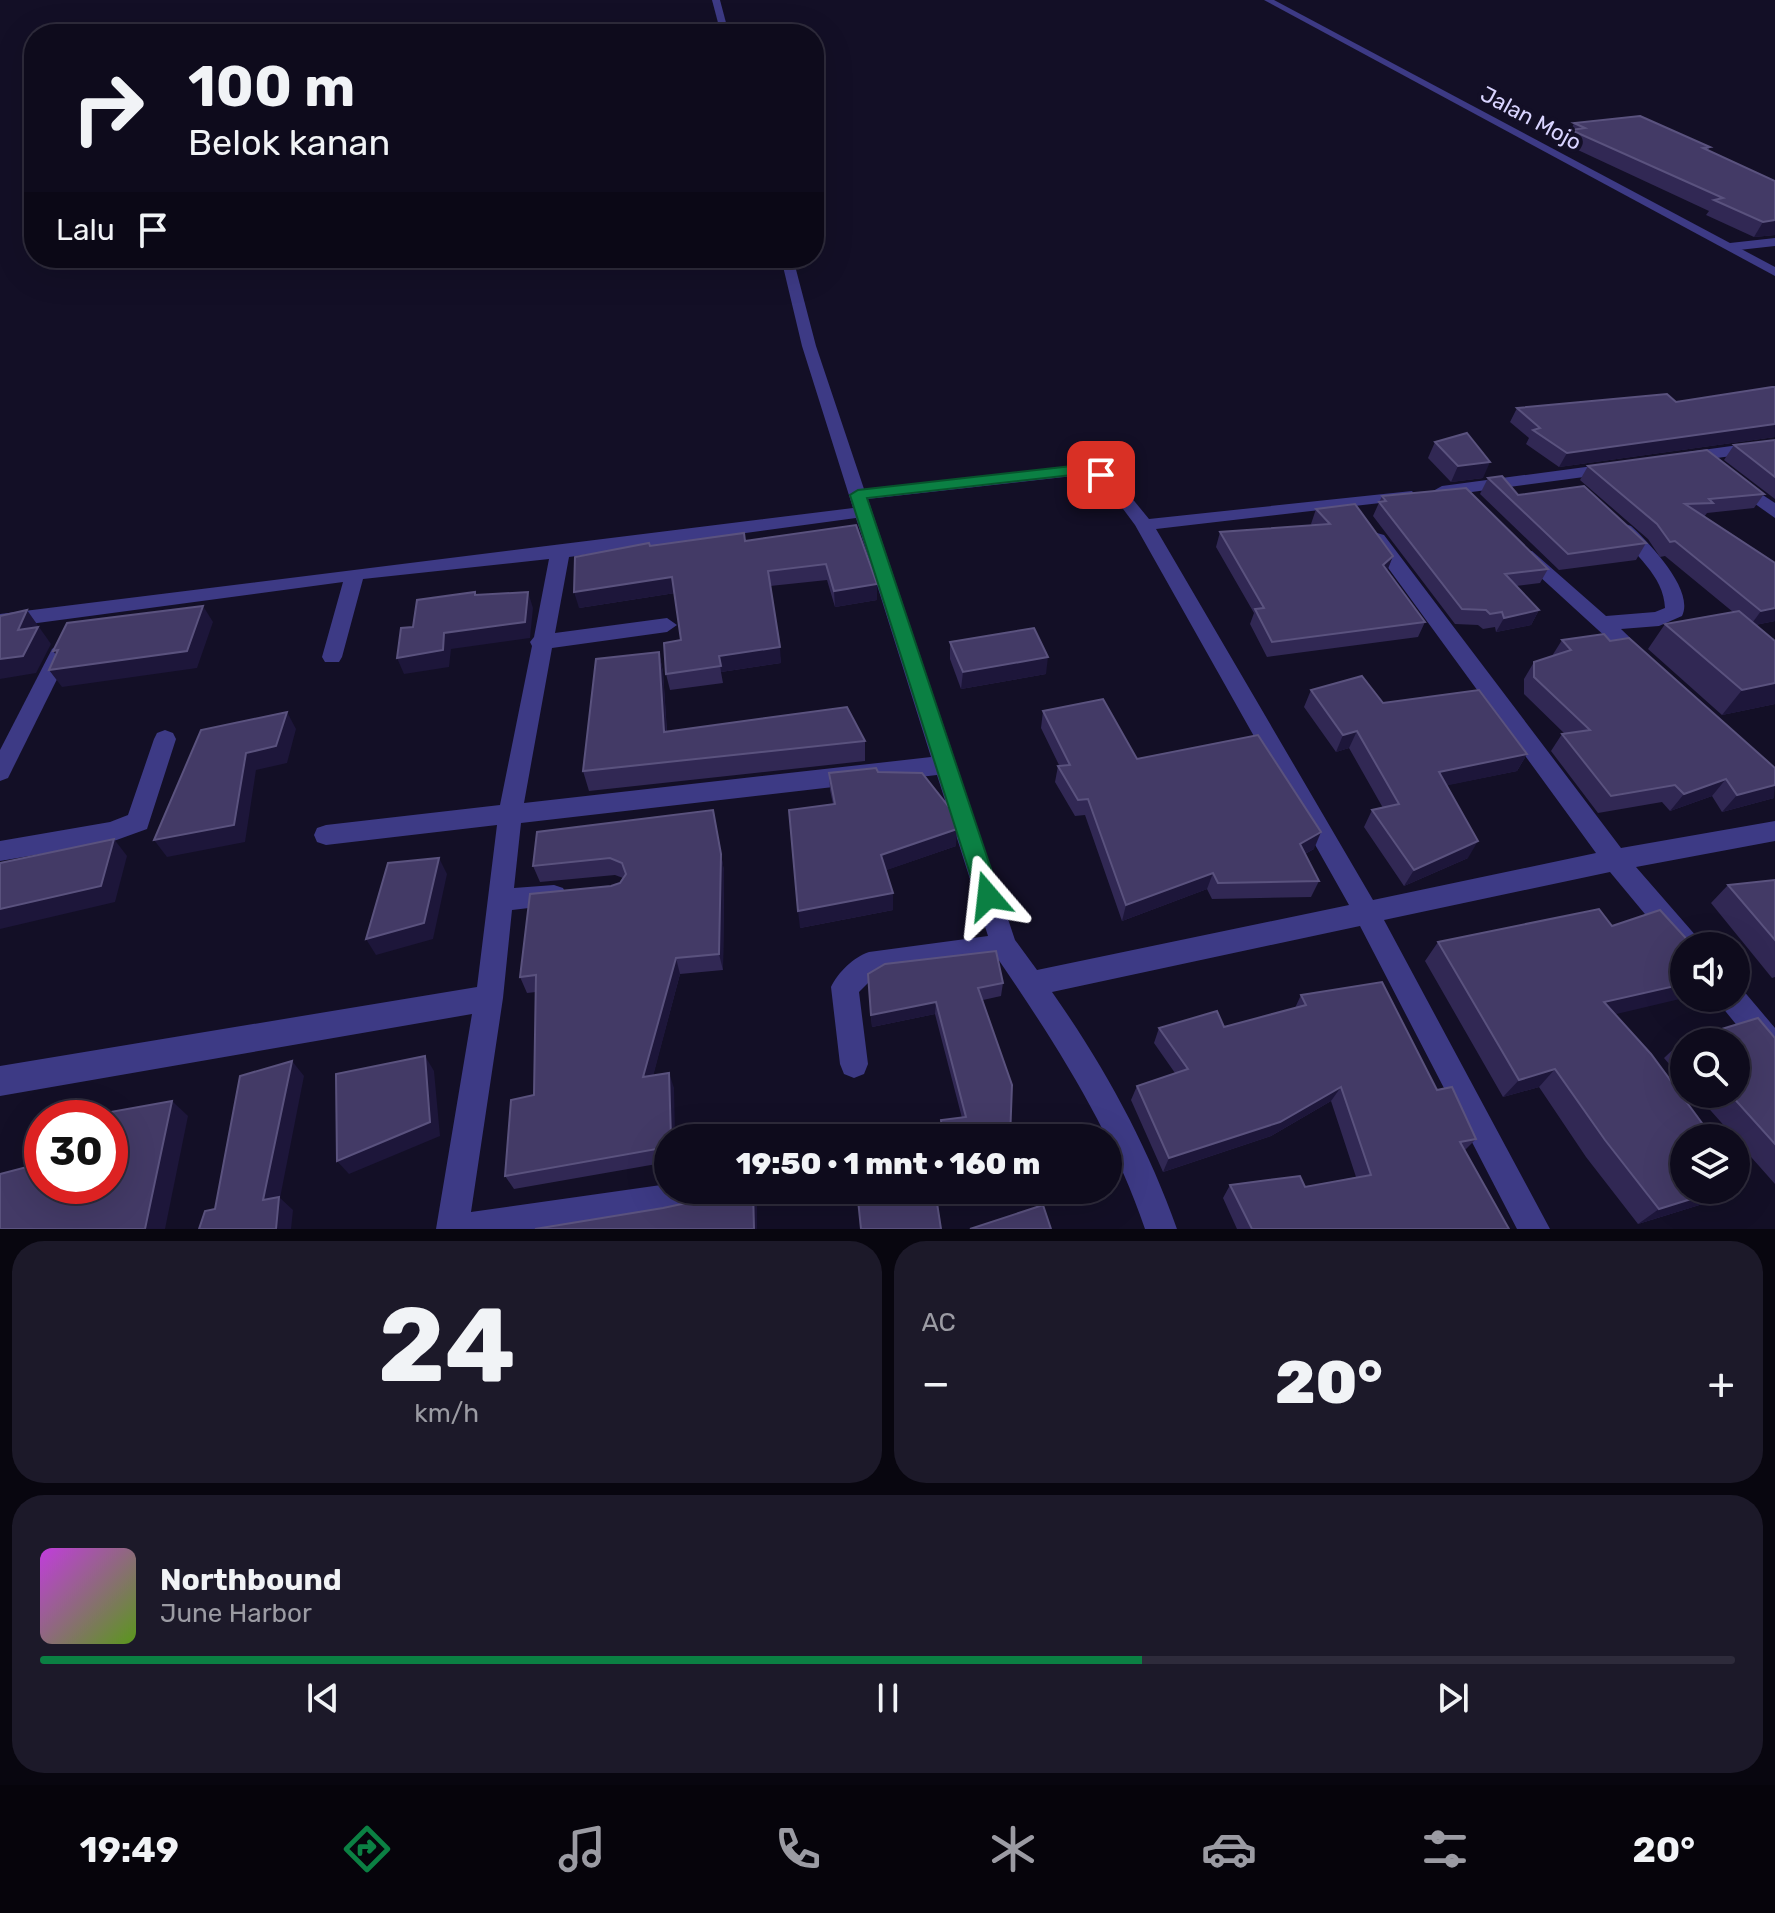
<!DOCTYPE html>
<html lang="id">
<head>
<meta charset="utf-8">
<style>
	body { margin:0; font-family:Rubik,sans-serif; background:#1c1929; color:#f1f3f6; height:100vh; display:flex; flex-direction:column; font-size:30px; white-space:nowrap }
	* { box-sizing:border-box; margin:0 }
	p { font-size:26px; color:#9b9ba3 }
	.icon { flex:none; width:44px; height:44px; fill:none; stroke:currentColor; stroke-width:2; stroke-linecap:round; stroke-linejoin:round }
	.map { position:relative; height:1229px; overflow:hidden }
	.drawer { display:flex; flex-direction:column; gap:12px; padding:12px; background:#08060f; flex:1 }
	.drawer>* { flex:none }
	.guide { position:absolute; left:24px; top:24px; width:800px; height:244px; border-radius:32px; box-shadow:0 8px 32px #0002,0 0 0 2px #2e2b3b; background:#0e0b1c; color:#f1f3f6; overflow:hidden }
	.buttons { position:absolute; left:1670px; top:932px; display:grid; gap:16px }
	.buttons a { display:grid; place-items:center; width:80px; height:80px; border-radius:50%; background:#0e0b1c; box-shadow:0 8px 32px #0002,0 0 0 2px #2e2b3b; font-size:40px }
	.speed { position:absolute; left:24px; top:1100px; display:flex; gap:16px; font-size:40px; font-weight:700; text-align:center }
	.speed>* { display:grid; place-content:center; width:104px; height:104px; border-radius:50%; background:#0e0b1c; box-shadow:0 8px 32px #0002,0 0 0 2px #2e2b3b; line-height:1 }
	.speed .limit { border:12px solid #d22; background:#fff; color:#111 }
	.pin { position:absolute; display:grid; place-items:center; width:68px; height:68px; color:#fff; margin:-34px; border-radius:16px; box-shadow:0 4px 12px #0006 }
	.me { position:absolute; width:88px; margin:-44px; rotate:343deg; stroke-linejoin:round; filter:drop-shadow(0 0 6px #0008) }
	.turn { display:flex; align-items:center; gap:28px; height:168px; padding:0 32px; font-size:36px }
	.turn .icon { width:104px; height:104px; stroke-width:2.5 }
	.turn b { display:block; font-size:56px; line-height:68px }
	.then { display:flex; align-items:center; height:76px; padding:0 32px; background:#0003; gap:16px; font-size:30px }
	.big { font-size:60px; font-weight:800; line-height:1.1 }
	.drawer .card { flex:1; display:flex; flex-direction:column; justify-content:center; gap:12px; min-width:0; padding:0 28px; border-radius:32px; background:#1c1929 }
	.drawer .dial { align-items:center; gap:0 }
	.dial b { font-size:104px; line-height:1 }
	.song { display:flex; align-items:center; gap:24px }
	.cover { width:96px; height:96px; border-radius:12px; background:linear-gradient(135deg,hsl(290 70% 55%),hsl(90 70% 35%)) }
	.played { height:8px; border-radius:4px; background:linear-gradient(90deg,#0b8043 65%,#2e2b3b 65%) }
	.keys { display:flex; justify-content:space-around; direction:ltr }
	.heat { display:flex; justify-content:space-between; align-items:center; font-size:44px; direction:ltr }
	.drawer .tiles { flex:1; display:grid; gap:12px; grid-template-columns:1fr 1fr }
	.card:last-child { grid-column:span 2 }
	.trip { position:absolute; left:654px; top:1124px; width:468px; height:80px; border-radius:40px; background:#0e0b1c; box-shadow:0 8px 32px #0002,0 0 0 2px #2e2b3b; font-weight:800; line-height:80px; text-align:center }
	.menu { display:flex; height:128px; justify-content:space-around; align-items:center; background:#06040b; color:#9b9ba3 }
	.menu .icon { width:56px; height:56px }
	.menu .current { color:#0b8043 }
	.menu b { font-size:36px; color:#f1f3f6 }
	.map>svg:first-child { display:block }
</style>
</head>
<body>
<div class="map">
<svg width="1775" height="1229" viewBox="0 0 1775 1229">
	<rect width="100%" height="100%" fill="#130f26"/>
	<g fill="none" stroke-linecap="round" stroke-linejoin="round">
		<g fill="#3d3a85" fill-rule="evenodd">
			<polygon points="712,0 720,0 729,34 721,34"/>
			<polygon points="1775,238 1775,246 1730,251 1724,247 1730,243"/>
			<path d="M 781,258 L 793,258 L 816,346 L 864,489 L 1083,465 L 1117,480 L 1149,519 L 1412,491 L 1415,495 L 1412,499 L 1406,500 L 1156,529 L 1373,900 L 1596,853 L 1370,543 L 1368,539 L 1377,533 L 1384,535 L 1621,848 L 1775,821 L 1775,841 L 1636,867 L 1697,937 L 1701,946 L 1684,946 L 1684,957 L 1679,955 L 1610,872 L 1384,920 L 1550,1229 L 1517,1229 L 1360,926 L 1052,992 C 1104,1066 1147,1144 1177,1229 L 1145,1229 C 1112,1131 1056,1044 998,959 L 876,975 L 859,992 L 868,1064 L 864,1074 L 854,1078 L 844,1074 L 840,1064 L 831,987 C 838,972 854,957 869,952 L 988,936 L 937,775 L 521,823 L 514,888 L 554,885 L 563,888 L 567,896 L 563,904 L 512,910 L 503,998 L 471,1212 L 668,1184 L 668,1190 L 716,1190 L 718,1195 L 713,1206 L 702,1211 L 577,1229 L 436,1229 L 472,1014 L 0,1096 L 0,1066 L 477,987 L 497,825 L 326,845 L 317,842 L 314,835 L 317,828 L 326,825 L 500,805 L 532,646 L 530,642 L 534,637 L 549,559 L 363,579 L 342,657 L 339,662 L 325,662 L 322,657 L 343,582 L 0,628 L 0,614 L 853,508 L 802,346 ZM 1082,475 L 1112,494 L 1135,525 L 1349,905 L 1037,970 L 1015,940 L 868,499 ZM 856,518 L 931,757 L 524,803 L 552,648 L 667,632 L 677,625 L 667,618 L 555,633 L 569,557 Z"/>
			<polygon points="1775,440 1775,450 1688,462 1680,457 1688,452"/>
			<polygon points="1608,464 1614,465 1617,469 1614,473 1442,496 1433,491 1442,486"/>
			<polygon points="1740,480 1775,503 1775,518 1734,489 1731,485"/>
			<path d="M 1625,524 L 1631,526 C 1649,543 1695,590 1682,616 L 1659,626 L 1621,629 L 1649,656 L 1639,663 L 1632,661 L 1516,555 L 1518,551 L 1532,551 L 1606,616 L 1655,612 L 1665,608 C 1664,575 1633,554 1616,530 Z"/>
			<polygon points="62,642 72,649 8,778 0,781 0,750 52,649"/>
			<polygon points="165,730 173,733 176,739 147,829 111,842 0,861 0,841 110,822 128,815 154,739 157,733"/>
			<polygon points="1736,987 1742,989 1775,1028 1775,1064 1765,1060 1722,1007 1718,998 1736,998"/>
		</g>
		<polygon fill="#3d3a85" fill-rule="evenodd" points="1264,0 1274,0 1775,267 1775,276"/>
	</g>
	<g fill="#312854">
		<polygon points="1574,123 1710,147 1708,150 1775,181 1775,235 1754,237 1706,215 1709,211 1565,144"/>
		<polygon points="1775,387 1775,437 1559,467 1526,444 1529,438 1510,422 1517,408 1676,402"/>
		<polygon points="1775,440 1775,499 1724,460 1734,445"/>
		<polygon points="1435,442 1483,478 1451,482 1428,458"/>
		<polygon points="1588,466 1764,494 1754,508 1707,513 1704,517 1775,563 1775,621 1755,625 1775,641 1775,704 1722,715 1648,649 1665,624 1733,612 1665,556 1660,557 1648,539 1580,480"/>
		<polygon points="1488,478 1518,495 1646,543 1636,560 1559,570 1480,494"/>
		<polygon points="1382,496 1548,569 1540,583 1516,586 1539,610 1531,625 1496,632 1495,627 1483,629 1478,625 1455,624 1373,516"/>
		<polygon points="1316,509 1393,556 1387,571 1425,622 1418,637 1267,657 1250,624 1254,613 1216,547 1220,532 1312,525 1311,524"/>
		<polygon points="856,525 877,600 835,607 827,580 770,586 781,663 721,672 723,683 670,690 666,674 681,640 675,593 579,608 650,546 745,541"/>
		<polygon points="1562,640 1774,798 1722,812 1712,796 1670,811 1662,802 1598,813 1551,751 1562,734 1565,734 1524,694 1524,679 1534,662 1552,656"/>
		<polygon points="950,642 1046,674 961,689 950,659"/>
		<polygon points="659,652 663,672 667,732 865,741 865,761 589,791 583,771"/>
		<polygon points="1311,690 1383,703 1527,754 1517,771 1447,785 1468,858 1404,886 1364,827 1372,810 1383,808 1349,748 1336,752 1304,707"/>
		<polygon points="1043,711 1314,849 1305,854 1319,881 1311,897 1212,899 1207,889 1122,921 1085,815 1075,816 1055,782 1058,766 1059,765 1041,728"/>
		<polygon points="878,772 956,846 886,870 893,893 893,910 800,928 833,804 830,790 829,773"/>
		<polygon points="713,810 724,871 723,970 680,974 653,1075 674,1088 668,1138 668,1162 514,1189 505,1176 534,1095 536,992 527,993 520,977 620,883 623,878 615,875 540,882 533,866"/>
		<polygon points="1775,880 1775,977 1772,978 1711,903 1728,885"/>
		<polygon points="1438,942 1615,1014 1684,1190 1734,1190 1722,1198 1638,1224 1586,1157 1539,1087 1503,1097 1425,961"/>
		<polygon points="868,974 1003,983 1001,996 983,1000 1010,1138 941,1138 941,1120 962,1118 935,1014 872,1027"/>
		<polygon points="1301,995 1437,1090 1476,1139 1465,1150 1509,1229 1237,1229 1223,1198 1230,1185 1305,1187 1356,1177 1331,1101 1271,1136 1163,1172 1131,1100 1137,1086 1175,1073 1154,1043 1159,1028 1224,1027 1295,1008"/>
		<polygon points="1775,1038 1775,1184 1736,1140 1736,1138 1735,1138 1696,1094 1736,1094 1684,1042 1684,1081 1664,1058 1682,1041"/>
	</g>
	<g fill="#1d163a">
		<polygon points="1775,220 1775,235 1754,237 1763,222"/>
		<polygon points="1775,424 1775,437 1559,467 1567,453"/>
		<polygon points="1490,462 1483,478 1451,482 1458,466"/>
		<polygon points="1393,556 1387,571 1383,565"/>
		<polygon points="672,577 675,593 579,608 574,592"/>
		<polygon points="877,584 877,600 835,607 834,591"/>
		<polygon points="528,592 533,608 530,638 451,649 449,667 404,674 397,658"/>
		<polygon points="203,606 213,622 197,668 62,687 49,670 66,668 53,651"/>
		<polygon points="1775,608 1775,621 1750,626 1761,611"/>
		<polygon points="27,610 51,644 36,673 0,679 0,659 18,630"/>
		<polygon points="1539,610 1531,625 1496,632 1504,618"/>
		<polygon points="780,647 781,663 721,672 719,656"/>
		<polygon points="659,652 663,672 668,753 664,732"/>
		<polygon points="1048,657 1046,674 961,689 963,672"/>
		<polygon points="1775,683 1775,704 1722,715 1742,690"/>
		<polygon points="287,712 296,729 287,763 256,770 245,842 167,857 154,840 246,753"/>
		<polygon points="1357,731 1349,748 1336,752 1343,735"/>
		<polygon points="1527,754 1517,771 1430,789 1439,772"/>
		<polygon points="1726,779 1712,796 1670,811 1684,794"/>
		<polygon points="1775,785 1774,798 1722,812 1737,795"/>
		<polygon points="957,829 956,846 881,872 881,855"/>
		<polygon points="1321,832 1314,849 1293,860 1300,844"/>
		<polygon points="114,839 127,856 115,902 0,929 0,909"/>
		<polygon points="1478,841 1468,858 1404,886 1414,870"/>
		<polygon points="721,854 724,871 723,970 719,954"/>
		<polygon points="439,858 447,874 433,939 376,955 366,939"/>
		<polygon points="1213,873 1207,889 1122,921 1126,905"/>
		<polygon points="893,893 893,910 800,928 798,911"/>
		<polygon points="676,958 680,974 649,1092 643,1077"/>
		<polygon points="1684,984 1684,998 1587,1021 1604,1002"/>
		<polygon points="936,1002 935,1014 872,1027 871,1015"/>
		<polygon points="425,1056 434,1071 440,1136 349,1174 337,1161"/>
		<polygon points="292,1061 304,1076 280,1198 293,1210 291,1229 276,1229 263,1200"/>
		<polygon points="1555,1069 1539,1087 1503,1097 1519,1080"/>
		<polygon points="669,1073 674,1088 675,1138 671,1138"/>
		<polygon points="1341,1087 1331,1101 1271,1136 1163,1172 1169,1158"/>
		<polygon points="172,1101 188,1116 165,1229 145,1229"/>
		<polygon points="753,1190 757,1205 757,1229 754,1229"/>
		<polygon points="1720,1190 1734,1190 1722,1198 1638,1224 1659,1209"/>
	</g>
	<g fill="#433a66" stroke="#5a527e" stroke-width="2">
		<polygon points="1640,116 1710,147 1703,148 1775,181 1775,220 1763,222 1714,200 1723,198 1571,130 1585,128 1574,123"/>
		<polygon points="1772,387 1775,387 1775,424 1567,453 1533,430 1540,428 1517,408 1667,394 1676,402"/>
		<polygon points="1467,433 1490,462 1458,466 1435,442"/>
		<polygon points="1775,440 1775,477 1734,445"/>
		<polygon points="1707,450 1764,494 1709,499 1713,503 1685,504 1775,563 1775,608 1761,611 1675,541 1670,542 1657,524 1588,466"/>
		<polygon points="1502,476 1518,495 1584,486 1646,543 1568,554 1488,478"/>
		<polygon points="1466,488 1548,569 1505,574 1539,610 1504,618 1502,612 1490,614 1486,610 1462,609 1379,502 1386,501 1382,496"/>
		<polygon points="1355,504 1393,556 1383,565 1425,622 1272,642 1255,609 1264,608 1220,532 1330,524 1316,509"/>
		<polygon points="856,525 877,584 834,591 826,564 768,571 780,647 719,656 721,666 666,674 664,643 681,640 672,577 574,592 575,557 649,543 650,546 744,533 745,541"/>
		<polygon points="475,592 475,595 528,592 525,622 444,633 443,650 397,658 401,628 413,627 417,600"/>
		<polygon points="203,606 187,651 49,670 58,650 53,651 67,623"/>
		<polygon points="27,610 18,630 38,627 23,656 0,659 0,616"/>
		<polygon points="1739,611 1775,641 1775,683 1742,690 1665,624"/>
		<polygon points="1034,628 1048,657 963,672 950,642"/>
		<polygon points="1604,634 1610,641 1629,638 1775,768 1775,785 1737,795 1726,779 1684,794 1675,785 1611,796 1562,734 1590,730 1534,677 1534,662 1571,650 1562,640"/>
		<polygon points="659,652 664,732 847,707 865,741 583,771 596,659"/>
		<polygon points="1362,676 1383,703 1479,690 1527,754 1439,772 1478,841 1414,870 1372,810 1399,804 1357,731 1343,735 1311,690"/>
		<polygon points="1103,699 1137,759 1258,735 1321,832 1300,844 1319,881 1218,883 1213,873 1126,905 1088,799 1078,800 1058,766 1070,765 1043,711"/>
		<polygon points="287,712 276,746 246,753 234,825 154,840 201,730"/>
		<polygon points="876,768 878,772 922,773 952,811 957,829 881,855 893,893 798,911 789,810 835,804 829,773"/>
		<polygon points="713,810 721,854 719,954 676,958 643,1077 669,1073 671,1138 668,1138 668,1147 505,1176 511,1100 534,1095 536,975 520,977 530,894 611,886 620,883 626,874 622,863 610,858 533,866 537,832"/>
		<polygon points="114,839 101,886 0,909 0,863"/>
		<polygon points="439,858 424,923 366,939 388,863"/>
		<polygon points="1775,880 1775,940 1728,885"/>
		<polygon points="1599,909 1612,926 1660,910 1693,946 1684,946 1684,984 1604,1002 1651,1054 1713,1138 1684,1138 1684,1190 1720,1190 1659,1209 1605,1140 1555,1069 1519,1080 1438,942"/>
		<polygon points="996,951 1003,983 978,988 1012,1085 1010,1138 943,1138 941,1120 966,1117 936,1002 871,1015 868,974 885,964"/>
		<polygon points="1382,982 1437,1090 1452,1087 1476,1139 1460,1142 1509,1229 1252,1229 1230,1185 1300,1176 1305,1187 1371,1175 1341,1087 1280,1122 1169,1158 1137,1086 1188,1069 1159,1028 1217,1011 1224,1027 1306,1005 1301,995"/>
		<polygon points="1758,1018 1775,1038 1775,1144 1730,1094 1736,1094 1736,1042 1684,1042 1684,1044 1682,1041"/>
		<polygon points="425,1056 430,1122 337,1161 336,1074"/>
		<polygon points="292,1061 263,1200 279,1197 276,1229 199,1229 205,1211 215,1209 240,1076"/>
		<polygon points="172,1101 145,1229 0,1229 0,1174 42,1163 42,1186 110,1186 110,1118 98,1118 99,1114"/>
		<polygon points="1736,1169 1745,1182 1736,1185"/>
		<polygon points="748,1190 753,1190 754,1229 535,1229 663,1208"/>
		<polygon points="857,1190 935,1190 941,1229 861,1229"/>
		<polygon points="1043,1205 1051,1229 970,1229"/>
	</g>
	<polygon fill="#0b8043" stroke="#07532c" stroke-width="2" points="1072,466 1109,475 1101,480 1072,475 867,498 1000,896 997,903 988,906 980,903 977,896 850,495 858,490"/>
	<g text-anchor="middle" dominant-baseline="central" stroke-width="8" stroke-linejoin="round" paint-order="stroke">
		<g font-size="22" fill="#d9d4ff" stroke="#130f26">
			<text transform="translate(1531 118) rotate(28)">Jalan Mojo</text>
		</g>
	</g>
</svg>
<div class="buttons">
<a><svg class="icon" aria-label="sound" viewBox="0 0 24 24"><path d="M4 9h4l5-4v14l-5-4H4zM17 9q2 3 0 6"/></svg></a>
<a><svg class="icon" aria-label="search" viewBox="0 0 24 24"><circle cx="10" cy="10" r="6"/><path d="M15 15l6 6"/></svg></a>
<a><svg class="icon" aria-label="layers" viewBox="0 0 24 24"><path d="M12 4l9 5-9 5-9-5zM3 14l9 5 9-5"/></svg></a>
</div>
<div class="speed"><div class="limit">30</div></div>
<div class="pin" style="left:1101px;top:475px;background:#d93025"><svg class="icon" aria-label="arrive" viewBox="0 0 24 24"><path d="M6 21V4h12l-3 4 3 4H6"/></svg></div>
<svg class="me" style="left:988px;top:896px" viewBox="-20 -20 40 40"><path d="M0-17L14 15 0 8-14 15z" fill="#0b8043" stroke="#fff" stroke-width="4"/></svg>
<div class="trip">19:50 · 1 mnt · 160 m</div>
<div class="guide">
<div class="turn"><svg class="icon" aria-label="right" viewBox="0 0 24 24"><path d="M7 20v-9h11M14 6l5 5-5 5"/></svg><div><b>100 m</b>Belok kanan</div></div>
<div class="then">Lalu<svg class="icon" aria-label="arrive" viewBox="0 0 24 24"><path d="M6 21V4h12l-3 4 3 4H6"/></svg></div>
</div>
</div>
<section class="drawer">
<div class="tiles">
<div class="card dial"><b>24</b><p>km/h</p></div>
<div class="card"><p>AC</p>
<div class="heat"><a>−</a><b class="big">20°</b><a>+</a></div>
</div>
<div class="card">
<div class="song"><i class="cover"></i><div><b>Northbound</b><p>June Harbor</p></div></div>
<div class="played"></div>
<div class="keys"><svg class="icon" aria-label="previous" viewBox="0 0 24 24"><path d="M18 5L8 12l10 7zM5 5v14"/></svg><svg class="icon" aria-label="pause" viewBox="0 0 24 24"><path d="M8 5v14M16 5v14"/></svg><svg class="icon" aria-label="next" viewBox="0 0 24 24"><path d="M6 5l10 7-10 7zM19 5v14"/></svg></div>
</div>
</div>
</section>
<nav class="menu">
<b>19:49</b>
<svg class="icon current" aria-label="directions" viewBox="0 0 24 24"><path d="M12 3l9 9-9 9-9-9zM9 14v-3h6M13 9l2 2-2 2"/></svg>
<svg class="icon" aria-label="music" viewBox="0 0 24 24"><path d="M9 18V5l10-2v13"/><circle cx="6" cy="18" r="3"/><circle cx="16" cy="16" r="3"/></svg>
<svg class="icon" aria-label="phone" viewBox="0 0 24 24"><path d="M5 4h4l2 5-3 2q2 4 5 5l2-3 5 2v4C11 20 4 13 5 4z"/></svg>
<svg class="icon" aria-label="climate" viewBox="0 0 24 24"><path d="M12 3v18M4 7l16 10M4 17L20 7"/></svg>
<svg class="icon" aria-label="car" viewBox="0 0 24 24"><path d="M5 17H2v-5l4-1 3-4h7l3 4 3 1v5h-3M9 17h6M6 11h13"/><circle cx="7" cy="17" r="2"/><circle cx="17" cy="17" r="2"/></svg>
<svg class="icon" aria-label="filters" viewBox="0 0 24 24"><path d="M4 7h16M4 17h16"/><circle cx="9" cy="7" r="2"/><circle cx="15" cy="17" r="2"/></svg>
<b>20°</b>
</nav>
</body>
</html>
